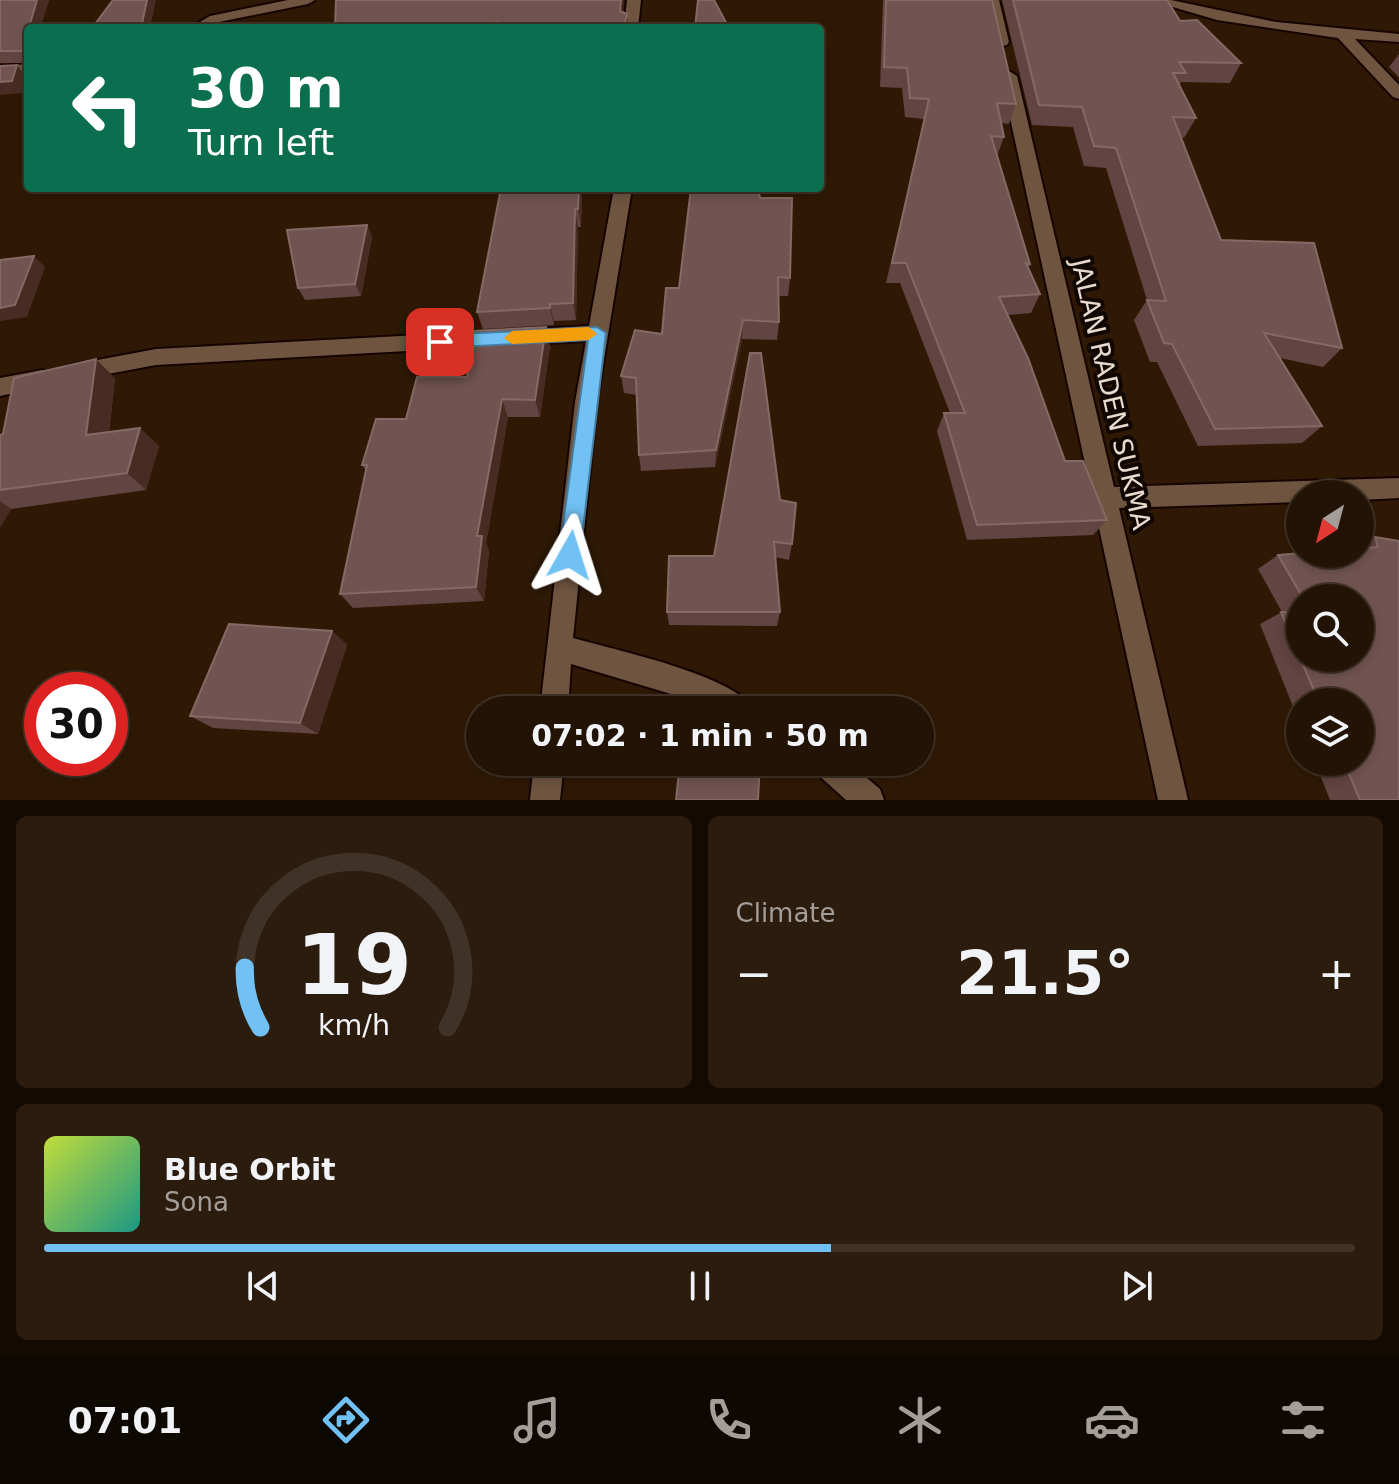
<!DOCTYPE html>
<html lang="en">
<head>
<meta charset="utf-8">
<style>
	body { margin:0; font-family:"DejaVu Sans",sans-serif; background:#2b1c0e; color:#f1f3f6; height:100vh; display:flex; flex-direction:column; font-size:30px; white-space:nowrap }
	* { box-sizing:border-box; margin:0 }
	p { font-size:26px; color:#a39e9a }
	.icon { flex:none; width:44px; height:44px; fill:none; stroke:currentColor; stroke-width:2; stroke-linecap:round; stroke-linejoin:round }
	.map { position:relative; height:800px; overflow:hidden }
	.side { display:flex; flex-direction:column; gap:16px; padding:16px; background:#130a02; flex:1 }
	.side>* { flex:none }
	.hud { position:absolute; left:24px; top:24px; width:800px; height:168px; border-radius:8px; box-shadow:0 4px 12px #0003,0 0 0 2px #403226; background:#0b6e4f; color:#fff; overflow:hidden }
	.needle { width:52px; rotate:216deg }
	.buttons { position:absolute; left:1286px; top:480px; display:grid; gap:16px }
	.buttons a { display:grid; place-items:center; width:88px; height:88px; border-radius:50%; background:#231304; box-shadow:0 4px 12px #0003,0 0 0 2px #403226; font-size:40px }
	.speed { position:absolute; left:24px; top:672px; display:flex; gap:16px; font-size:40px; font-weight:700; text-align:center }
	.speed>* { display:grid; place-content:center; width:104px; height:104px; border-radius:50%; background:#231304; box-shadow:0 4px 12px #0003,0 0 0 2px #403226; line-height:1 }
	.speed .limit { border:12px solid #d22; background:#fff; color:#111 }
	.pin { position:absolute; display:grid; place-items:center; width:68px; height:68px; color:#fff; margin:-34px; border-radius:16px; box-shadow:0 4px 12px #0006 }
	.me { position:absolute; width:88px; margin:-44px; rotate:6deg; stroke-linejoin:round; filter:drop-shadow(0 0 6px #0008) }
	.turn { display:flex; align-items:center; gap:28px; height:168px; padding:0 32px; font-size:36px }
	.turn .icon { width:104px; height:104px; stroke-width:2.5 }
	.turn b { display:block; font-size:56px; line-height:68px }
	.big { font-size:60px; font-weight:700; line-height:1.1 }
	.side .card { flex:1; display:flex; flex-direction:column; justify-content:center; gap:12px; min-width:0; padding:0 28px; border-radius:12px; background:#2b1c0e }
	.side .dial { align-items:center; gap:0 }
	.dial svg { height:208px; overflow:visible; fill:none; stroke:#403226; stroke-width:7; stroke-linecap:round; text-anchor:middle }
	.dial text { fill:#f1f3f6; stroke:none }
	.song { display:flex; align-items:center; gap:24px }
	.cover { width:96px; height:96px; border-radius:12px; background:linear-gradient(135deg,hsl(70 70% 55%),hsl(170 70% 35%)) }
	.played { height:8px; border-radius:4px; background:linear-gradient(90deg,#71c1f5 60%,#403226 60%) }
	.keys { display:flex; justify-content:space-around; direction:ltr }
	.heat { display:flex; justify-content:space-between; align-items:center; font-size:44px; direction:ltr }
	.side .tiles { flex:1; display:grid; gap:16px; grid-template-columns:1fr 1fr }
	.card:last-child { grid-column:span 2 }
	.trip { position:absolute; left:466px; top:696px; width:468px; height:80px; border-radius:40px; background:#231304; box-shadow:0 4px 12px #0003,0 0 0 2px #403226; font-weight:700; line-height:80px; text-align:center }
	.dock { display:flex; height:128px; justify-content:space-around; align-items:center; background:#0e0802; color:#a39e9a }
	.dock .icon { width:56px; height:56px }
	.dock .current { color:#71c1f5 }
	.dock b { font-size:36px; color:#f1f3f6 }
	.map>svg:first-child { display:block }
</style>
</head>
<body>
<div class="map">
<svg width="1399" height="800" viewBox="0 0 1399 800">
	<rect width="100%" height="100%" fill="#2f1905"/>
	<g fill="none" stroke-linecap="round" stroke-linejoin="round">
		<g stroke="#160400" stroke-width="4">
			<g id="minor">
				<polygon points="288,0 315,0 308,4 219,22 208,28 190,28 210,16"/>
				<polygon points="627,0 641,0 638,28 624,28"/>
				<polygon points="985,0 999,0 1009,42 1007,45 1002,46 995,42"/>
				<polygon points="1149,0 1171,0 1276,22 1399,34 1399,42 1355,39 1399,85 1399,99 1393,97 1338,38 1217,20"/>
				<polygon points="28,64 28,74 0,76 0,66"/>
				<polygon points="1009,71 1017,76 1114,487 1399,478 1399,498 1360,500 1360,494 1300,494 1300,502 1119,508 1188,800 1158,800 1001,76"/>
				<path d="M 614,188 L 632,188 L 597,402 L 573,638 C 611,649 739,676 753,710 L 712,710 L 701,703 L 571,664 L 568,710 L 540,710 L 575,402 L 586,341 L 156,365 L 76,380 L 68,378 L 65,372 L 68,366 L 76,364 L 156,349 L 589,326 Z"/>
				<polygon points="42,370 50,373 53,379 50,385 0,396 0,378"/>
				<polygon points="534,762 564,762 560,800 530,800"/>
				<polygon points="810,762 848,762 880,789 884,800 846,800 815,772"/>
			</g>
		</g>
		<use href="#minor" fill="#6f5540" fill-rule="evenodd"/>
	</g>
	<g fill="#624442" fill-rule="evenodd">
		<polygon points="0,0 49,0 40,28 28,28 28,63 0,63"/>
		<polygon points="883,0 992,0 1016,104 1009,124 1001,123 1004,137 997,156 1030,264 1028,268 1040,294 1031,313 1008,315 1065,461 1107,520 1093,535 967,540 937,431 944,413 950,413 900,283 886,283 924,119 905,117 902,88 880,87"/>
		<polygon points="1002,0 1167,0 1180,21 1241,63 1230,83 1181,82 1180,85 1196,118 1184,138 1181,137 1221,240 1342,348 1323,367 1280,358 1322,426 1302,443 1198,446 1157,362 1150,362 1134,320 1147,300 1106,168 1084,166 1073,127 1032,125"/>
		<polygon points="1399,54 1399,77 1389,67"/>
		<polygon points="582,188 581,227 578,227 576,320 554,321 554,325 483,329 477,312"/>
		<polygon points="760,198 790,278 788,296 778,296 779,322 777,340 742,339 715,467 641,471 639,455 637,395 624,393 621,376 662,334 679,288"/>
		<polygon points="367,225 372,237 361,296 305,300 298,288"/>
		<polygon points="550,346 540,417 508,417 486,543 489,551 484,601 353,608 340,594 366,471 362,465 467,377"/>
		<polygon points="115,378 109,432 159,446 146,490 11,509 0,527 0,435"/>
		<polygon points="780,500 792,544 789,560 775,557 780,612 777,626 669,625 667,612"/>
		<path d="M 1375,537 L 1399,541 L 1399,800 L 1330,800 L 1315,762 L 1360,762 L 1360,702 L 1300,702 L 1300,724 L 1260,624 L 1282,612 L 1258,569 L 1278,555 L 1360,554 L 1360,547 ZM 1300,598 L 1360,598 L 1300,658 Z"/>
		<polygon points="332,631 347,645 318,734 213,728 190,716"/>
	</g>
	<g fill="#482c23">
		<polygon points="37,0 49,0 40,28 29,28"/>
		<polygon points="147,0 156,0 150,28 141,28"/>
		<polygon points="621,0 624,0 621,28 620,11"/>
		<polygon points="627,14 628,28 624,28"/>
		<polygon points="497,22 498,28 443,28"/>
		<polygon points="28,30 28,59 22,51"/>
		<polygon points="17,65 26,77 22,93 0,95 0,82"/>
		<polygon points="579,188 582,188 581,227 578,209"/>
		<polygon points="575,209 578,227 576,320 573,303"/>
		<polygon points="367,225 372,237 361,296 355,284"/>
		<polygon points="34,256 45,267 27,317 0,321 0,308"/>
		<polygon points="550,304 554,321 554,325 550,308"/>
		<polygon points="743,320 742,339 715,467 716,450"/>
		<polygon points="546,327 550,346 540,417 535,400"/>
		<polygon points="96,359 115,378 107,452 86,435"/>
		<polygon points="502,399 508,417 486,543 489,551 484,601 476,587 477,536"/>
		<polygon points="140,428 159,446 146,490 127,473"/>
		<polygon points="0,501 11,509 0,527"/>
		<polygon points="332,631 347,645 318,734 300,723"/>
	</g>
	<g fill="#715451" stroke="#846964" stroke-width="2">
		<polygon points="0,0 37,0 22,51 0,51"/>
		<polygon points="113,0 147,0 141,28 92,28"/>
		<polygon points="336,0 621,0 620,11 627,14 624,28 497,28 497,22 443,28 335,28"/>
		<polygon points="698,0 714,0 729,28 695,28"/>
		<polygon points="886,0 992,0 1016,104 997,103 1004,137 991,136 1030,264 1026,263 1040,294 999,297 1028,358 1065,461 1083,461 1107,520 977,525 944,413 965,413 906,263 892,263 929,99 910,98 907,68 884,67"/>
		<polygon points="1013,0 1167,0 1180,21 1197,20 1241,63 1179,62 1186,73 1173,73 1196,118 1173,117 1221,240 1314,243 1342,348 1264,333 1322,426 1215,429 1172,344 1164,343 1147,300 1166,301 1116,148 1094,146 1082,107 1039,105"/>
		<polygon points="239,23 240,28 194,28"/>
		<polygon points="17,65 12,81 0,82 0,66"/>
		<polygon points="501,188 579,188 578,209 575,209 573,303 550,304 550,308 477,312"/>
		<polygon points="691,188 758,188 760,198 792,198 790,278 778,277 779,322 743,320 716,450 639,455 636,378 621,376 635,330 662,334 666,288 679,288"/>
		<polygon points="367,225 355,284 298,288 287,230"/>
		<polygon points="34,256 15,305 0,308 0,260"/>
		<polygon points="546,327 535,400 502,399 477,536 482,536 476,587 340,594 367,465 362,465 376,419 406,419 417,377 467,377 474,331"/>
		<polygon points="750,353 761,353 780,500 796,503 792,544 774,542 780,612 667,612 669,556 714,556"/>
		<polygon points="96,359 86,435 140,428 127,473 0,490 0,435 3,434 14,378"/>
		<polygon points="1375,537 1399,541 1399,800 1360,800 1344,762 1360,762 1360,702 1319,702 1300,658 1360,658 1360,598 1303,598 1278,555 1300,553 1360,554 1360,549 1378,547"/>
		<polygon points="1281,612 1300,613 1300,658"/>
		<polygon points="229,624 332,631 300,723 190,716"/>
		<polygon points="680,762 760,762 758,800 676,800"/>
	</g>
	<polygon fill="#71c1f5" stroke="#497d9f" stroke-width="2" points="597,327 606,333 580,555 577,562 570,565 562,562 559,555 588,340 440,348 431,342 440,335"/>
	<polygon fill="#f59e0b" points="589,327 597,334 589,340 512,344 504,338 512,331"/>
	<g text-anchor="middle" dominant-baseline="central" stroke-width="8" stroke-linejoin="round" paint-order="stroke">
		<g font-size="26" fill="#e9dace" stroke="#100702">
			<text transform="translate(1111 394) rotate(77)">JALAN RADEN SUKMA</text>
		</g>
	</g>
</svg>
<div class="buttons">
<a><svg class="needle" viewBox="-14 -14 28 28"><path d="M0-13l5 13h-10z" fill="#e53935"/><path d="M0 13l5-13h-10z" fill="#a39e9a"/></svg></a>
<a><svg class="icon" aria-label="search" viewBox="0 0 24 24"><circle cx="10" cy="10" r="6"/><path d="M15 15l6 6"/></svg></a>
<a><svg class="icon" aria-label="layers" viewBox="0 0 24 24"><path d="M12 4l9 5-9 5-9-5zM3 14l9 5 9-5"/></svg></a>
</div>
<div class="speed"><div class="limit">30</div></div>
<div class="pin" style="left:440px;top:342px;background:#d93025"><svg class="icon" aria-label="arrive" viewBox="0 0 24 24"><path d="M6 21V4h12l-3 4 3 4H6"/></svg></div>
<svg class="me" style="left:570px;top:555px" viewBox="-20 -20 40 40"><path d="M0-17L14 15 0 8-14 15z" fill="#71c1f5" stroke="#fff" stroke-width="4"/></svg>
<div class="trip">07:02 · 1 min · 50 m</div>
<div class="hud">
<div class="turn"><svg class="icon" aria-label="left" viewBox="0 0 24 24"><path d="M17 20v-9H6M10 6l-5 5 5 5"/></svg><div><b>30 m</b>Turn left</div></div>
</div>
</div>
<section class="side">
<div class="tiles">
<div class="card dial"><svg viewBox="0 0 100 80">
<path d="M14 69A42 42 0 1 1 86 69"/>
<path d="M14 69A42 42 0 0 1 8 46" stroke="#71c1f5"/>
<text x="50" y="56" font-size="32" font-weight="700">19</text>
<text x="50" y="72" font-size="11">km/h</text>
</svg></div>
<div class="card"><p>Climate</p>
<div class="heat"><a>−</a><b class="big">21.5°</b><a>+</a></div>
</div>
<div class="card">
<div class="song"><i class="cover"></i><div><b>Blue Orbit</b><p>Sona</p></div></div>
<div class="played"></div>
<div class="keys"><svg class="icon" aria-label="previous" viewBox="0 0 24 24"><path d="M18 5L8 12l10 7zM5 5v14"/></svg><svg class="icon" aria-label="pause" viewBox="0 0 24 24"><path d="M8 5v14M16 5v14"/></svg><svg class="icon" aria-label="next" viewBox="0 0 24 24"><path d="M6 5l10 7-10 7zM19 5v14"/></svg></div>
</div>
</div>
</section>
<nav class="dock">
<b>07:01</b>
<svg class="icon current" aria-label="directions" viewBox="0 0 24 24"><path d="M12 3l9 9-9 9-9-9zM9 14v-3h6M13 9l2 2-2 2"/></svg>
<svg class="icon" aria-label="music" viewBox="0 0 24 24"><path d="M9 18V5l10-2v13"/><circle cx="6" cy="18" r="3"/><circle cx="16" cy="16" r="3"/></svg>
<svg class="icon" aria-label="phone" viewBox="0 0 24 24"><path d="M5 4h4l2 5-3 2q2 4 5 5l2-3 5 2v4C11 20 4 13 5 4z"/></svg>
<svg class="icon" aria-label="climate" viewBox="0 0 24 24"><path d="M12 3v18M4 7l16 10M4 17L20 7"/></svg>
<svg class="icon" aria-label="car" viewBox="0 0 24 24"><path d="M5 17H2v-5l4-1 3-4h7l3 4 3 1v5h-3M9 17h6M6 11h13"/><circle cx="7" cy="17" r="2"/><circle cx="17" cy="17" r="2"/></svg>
<svg class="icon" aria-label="filters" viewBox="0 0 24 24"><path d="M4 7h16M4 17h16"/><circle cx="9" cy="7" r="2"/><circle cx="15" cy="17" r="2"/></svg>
</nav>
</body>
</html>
